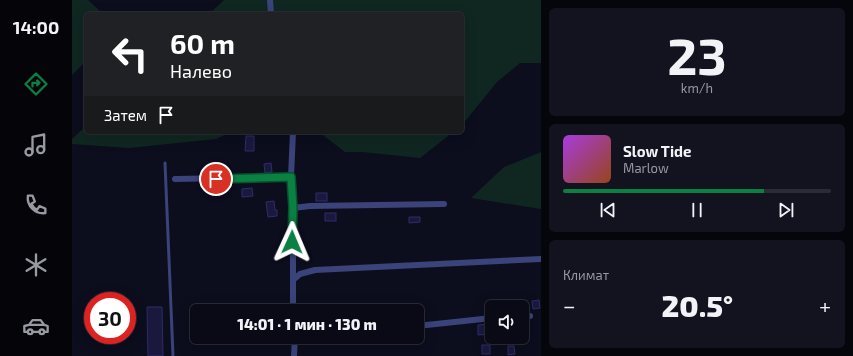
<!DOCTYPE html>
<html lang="ru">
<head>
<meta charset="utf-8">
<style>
	body { margin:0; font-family:"Exo 2",sans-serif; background:#12131f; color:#f1f3f6; height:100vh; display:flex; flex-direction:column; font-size:15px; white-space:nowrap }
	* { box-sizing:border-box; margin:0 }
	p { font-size:13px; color:#999aa1 }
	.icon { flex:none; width:22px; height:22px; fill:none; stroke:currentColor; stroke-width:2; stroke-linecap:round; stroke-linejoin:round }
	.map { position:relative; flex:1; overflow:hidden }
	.details { display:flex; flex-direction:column; gap:8px; padding:8px; background:#05060c; width:312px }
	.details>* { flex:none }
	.top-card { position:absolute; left:12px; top:12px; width:380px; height:122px; border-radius:6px; box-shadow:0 4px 16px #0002,0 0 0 1px #292b35; background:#202124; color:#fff; overflow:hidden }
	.fabs { position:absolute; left:413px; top:300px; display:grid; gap:8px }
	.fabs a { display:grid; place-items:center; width:44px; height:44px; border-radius:6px; background:#090a16; box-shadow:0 4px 16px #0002,0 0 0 1px #292b35; font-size:20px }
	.speed { position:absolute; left:12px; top:292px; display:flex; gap:8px; font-size:20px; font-weight:700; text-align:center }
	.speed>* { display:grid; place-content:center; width:52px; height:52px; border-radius:50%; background:#090a16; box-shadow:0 4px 16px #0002,0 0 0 1px #292b35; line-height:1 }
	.speed .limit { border:6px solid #d22; background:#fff; color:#111 }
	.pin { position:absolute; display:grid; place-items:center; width:34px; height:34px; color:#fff; margin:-17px; border:2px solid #fff; border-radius:50%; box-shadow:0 1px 4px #0007 }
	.me { position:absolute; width:44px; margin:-22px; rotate:1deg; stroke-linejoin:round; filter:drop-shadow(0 0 3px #0008) }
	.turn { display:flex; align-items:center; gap:14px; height:84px; padding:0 20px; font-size:18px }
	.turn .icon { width:52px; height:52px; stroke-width:2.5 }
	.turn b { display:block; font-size:28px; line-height:34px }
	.then { display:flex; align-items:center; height:38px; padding:0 20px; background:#0003; gap:8px; font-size:15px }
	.big { font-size:30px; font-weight:800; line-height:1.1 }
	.details .card { flex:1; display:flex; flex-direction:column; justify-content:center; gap:6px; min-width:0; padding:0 14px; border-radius:6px; background:#12131f }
	.details .dial { align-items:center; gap:0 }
	.dial b { font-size:52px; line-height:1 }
	.song { display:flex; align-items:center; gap:12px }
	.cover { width:48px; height:48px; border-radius:6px; background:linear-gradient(135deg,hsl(280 70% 55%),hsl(20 70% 35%)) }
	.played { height:4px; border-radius:2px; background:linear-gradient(90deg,#0b8043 75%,#292b35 75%) }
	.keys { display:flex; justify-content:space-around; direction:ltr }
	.heat { display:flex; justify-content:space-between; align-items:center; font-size:22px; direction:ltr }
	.trip { position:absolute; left:118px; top:304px; width:234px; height:40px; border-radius:6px; background:#090a16; box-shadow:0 4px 16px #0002,0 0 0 1px #292b35; font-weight:800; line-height:40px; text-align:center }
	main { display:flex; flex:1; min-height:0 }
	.menu { display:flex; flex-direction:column; width:72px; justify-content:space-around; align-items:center; background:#040409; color:#999aa1 }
	.menu .icon { width:28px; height:28px }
	.menu .on { color:#0b8043 }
	.menu b { font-size:18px; color:#f1f3f6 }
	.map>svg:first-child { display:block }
</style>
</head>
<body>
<main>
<nav class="menu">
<b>14:00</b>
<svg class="icon on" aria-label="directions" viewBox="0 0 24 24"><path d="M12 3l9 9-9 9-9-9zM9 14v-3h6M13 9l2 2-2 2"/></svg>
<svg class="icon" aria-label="music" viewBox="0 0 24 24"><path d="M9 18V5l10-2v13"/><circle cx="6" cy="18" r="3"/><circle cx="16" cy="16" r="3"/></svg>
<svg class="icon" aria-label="phone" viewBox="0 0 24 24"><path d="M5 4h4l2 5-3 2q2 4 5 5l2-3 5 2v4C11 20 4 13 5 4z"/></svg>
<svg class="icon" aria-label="climate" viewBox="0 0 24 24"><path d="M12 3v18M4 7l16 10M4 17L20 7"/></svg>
<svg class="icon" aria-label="car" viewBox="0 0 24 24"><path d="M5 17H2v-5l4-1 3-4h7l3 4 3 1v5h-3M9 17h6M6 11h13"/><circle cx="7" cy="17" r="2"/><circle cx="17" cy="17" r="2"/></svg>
</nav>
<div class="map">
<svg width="469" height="356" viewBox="0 0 469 356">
	<rect width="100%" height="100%" fill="#0c0d1d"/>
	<g fill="#102621">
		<polygon points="0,0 16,0 31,14 14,14 14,61 0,75"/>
		<polygon points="152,0 469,0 469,63 448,63 425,82 390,125 390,14 137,14"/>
		<polygon points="14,126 14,132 159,132 144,139 57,148 0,144 0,139"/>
		<polygon points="247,132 381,132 348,158 291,152 273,152"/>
		<polygon points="469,152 469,209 399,198 432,167"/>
	</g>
	<g fill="#1a193d" stroke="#2e2d68">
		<polygon points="174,136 182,136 182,151 173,151"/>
		<polygon points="199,163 200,172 193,173 192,164"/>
		<polygon points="180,188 181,196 170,197 170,189"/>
		<rect x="244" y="193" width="11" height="8"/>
		<polygon points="202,201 203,210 205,210 205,216 196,217 194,202"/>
		<rect x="253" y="213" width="11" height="8"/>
		<polygon points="337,217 348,217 348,222 337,223"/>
		<polygon points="467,300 468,308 461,309 460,301"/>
		<polygon points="75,307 90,307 91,356 76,356"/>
		<polygon points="417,324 418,334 406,335 406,325"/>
		<rect x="410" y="345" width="8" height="9"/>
		<polygon points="436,346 442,346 443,354 436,355"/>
	</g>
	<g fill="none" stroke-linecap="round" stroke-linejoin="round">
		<polyline stroke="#3a437a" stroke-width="3" points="93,163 101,356"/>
		<g stroke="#3a437a" stroke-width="6">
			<polyline points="198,0 199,14"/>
			<polyline points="103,179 219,177"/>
			<polyline points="221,208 238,206 372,204"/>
			<polyline points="221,280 228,274 243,270 469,259"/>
			<polyline points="221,311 221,208 219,177 221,132"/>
			<polyline points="450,316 458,316"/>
			<polyline points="345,326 420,318"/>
			<polyline points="222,356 223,337"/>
		</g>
	</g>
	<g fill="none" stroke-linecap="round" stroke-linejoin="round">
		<g stroke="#07532c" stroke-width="10">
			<polyline id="route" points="144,179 219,177 221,208 220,242"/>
		</g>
		<use href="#route" stroke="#0b8043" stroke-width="7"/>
	</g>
</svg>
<div class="fabs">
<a><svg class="icon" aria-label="sound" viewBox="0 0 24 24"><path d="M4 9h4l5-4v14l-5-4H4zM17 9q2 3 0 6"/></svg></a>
</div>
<div class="speed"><div class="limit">30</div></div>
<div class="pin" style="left:144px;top:179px;background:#d93025"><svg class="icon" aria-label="arrive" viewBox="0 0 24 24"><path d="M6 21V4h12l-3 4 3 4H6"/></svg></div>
<svg class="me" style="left:220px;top:242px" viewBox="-20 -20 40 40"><path d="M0-17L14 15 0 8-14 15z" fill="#0b8043" stroke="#fff" stroke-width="4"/></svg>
<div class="trip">14:01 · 1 мин · 130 m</div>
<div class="top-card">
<div class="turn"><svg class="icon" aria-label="left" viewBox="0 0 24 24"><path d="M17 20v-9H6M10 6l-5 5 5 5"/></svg><div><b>60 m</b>Налево</div></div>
<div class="then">Затем<svg class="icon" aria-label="arrive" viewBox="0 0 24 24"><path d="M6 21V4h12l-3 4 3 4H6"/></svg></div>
</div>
</div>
<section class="details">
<div class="card dial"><b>23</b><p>km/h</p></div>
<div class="card">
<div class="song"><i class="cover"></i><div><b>Slow Tide</b><p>Marlow</p></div></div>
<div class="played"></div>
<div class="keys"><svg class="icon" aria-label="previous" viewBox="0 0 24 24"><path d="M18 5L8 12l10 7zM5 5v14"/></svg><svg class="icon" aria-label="pause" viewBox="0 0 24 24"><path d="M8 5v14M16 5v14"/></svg><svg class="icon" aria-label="next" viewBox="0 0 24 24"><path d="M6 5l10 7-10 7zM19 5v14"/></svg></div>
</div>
<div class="card"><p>Климат</p>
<div class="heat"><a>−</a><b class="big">20.5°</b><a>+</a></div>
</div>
</section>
</main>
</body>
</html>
